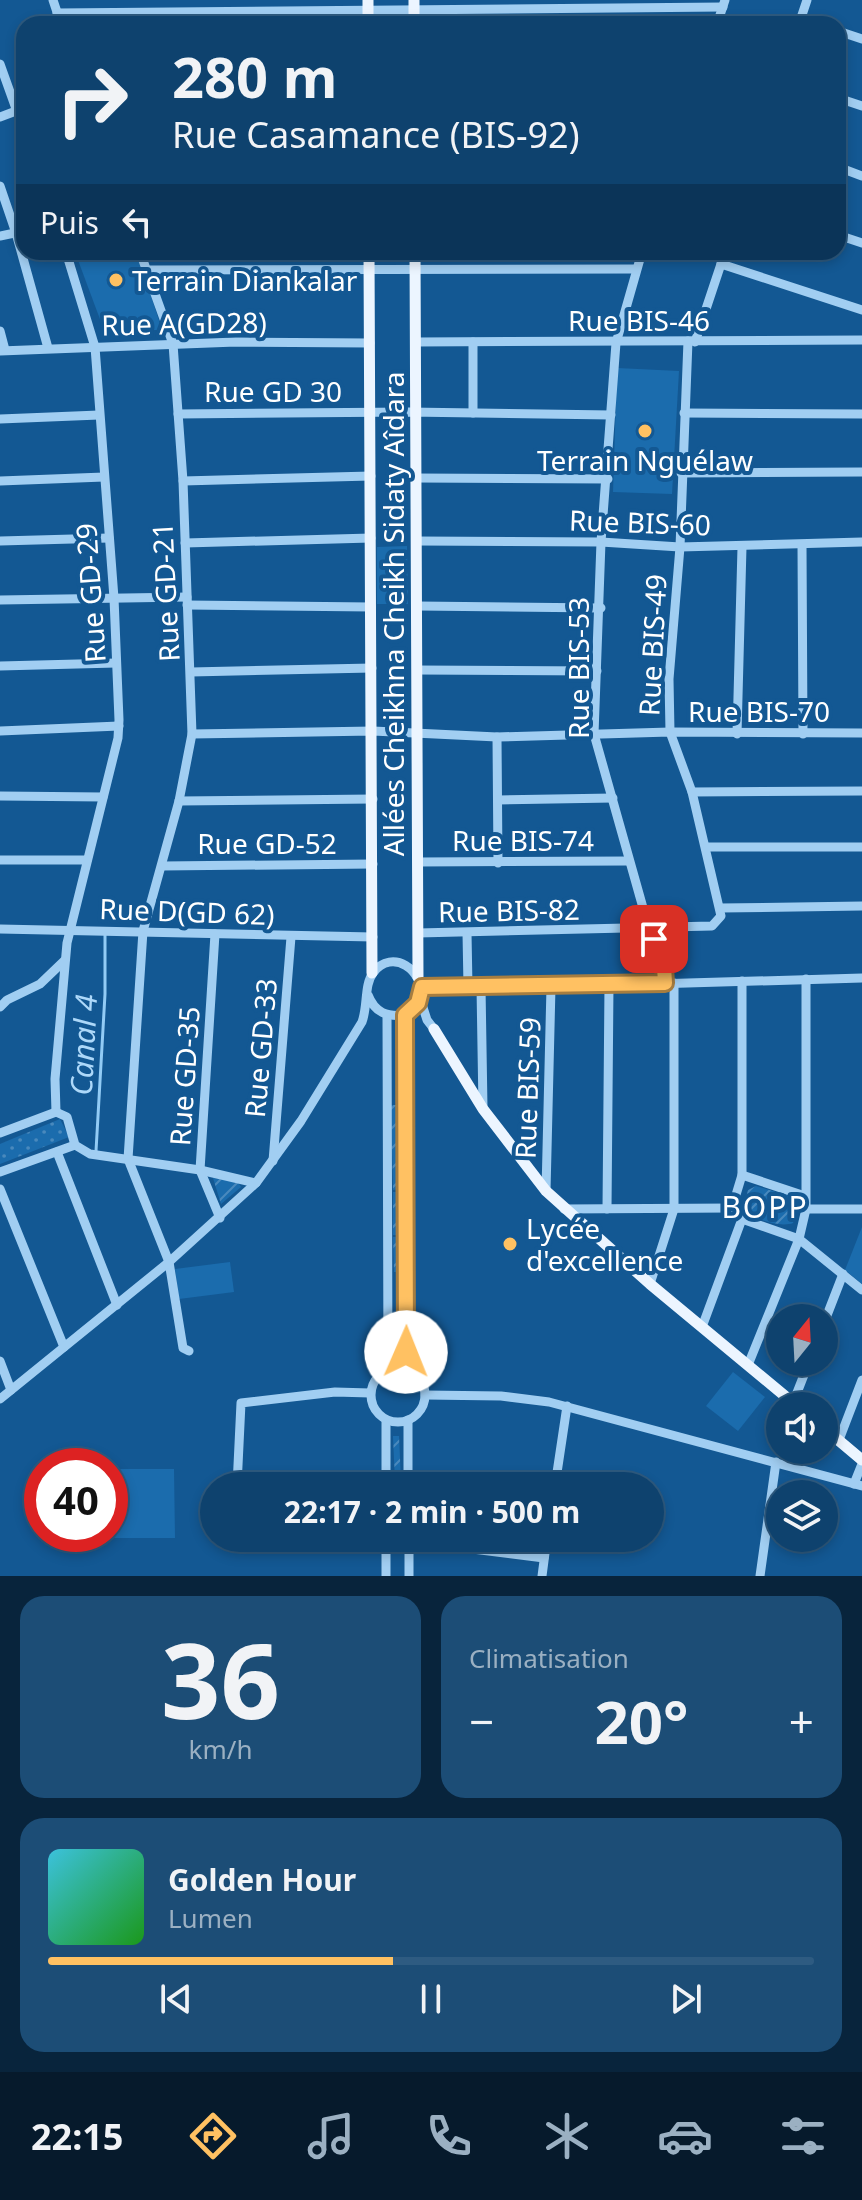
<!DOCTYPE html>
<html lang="fr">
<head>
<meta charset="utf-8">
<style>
	body { margin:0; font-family:"Noto Sans",sans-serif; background:#1c4d76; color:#f1f3f6; height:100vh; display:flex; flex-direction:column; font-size:30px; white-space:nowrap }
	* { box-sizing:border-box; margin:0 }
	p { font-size:26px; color:#9bb0c2 }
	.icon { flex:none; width:44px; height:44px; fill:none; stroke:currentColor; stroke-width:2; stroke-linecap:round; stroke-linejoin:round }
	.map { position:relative; height:1576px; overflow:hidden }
	.sheet { display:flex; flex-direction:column; gap:20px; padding:20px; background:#08243c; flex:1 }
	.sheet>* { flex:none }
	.guide { position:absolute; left:16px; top:16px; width:830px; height:244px; border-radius:24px; box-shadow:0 4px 12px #0003,0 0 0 2px #2e5b81; background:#0e426e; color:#f1f3f6; overflow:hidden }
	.needle { width:52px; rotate:18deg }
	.fabs { position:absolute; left:766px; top:1304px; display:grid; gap:16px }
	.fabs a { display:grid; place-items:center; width:72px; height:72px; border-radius:50%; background:#0e426e; box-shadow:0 4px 12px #0003,0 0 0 2px #2e5b81; font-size:40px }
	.speed { position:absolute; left:24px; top:1448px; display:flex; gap:16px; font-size:40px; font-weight:700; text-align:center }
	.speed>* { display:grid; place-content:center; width:104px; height:104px; border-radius:50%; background:#0e426e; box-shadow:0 4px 12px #0003,0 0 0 2px #2e5b81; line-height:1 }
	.speed .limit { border:12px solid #d22; background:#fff; color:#111 }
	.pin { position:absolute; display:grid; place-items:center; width:68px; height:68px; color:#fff; margin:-34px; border-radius:16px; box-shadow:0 4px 12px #0006 }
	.me { position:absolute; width:88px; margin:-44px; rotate:1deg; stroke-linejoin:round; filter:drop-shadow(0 0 6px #0008) }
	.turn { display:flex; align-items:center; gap:28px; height:168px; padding:0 24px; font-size:36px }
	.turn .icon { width:104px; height:104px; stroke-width:2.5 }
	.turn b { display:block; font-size:56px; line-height:68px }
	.then { display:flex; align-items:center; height:76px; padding:0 24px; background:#0003; gap:16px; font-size:30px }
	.big { font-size:60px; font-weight:700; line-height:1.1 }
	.sheet .tile { flex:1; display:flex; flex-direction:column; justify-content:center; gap:12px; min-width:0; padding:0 28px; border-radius:24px; background:#1c4d76 }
	.sheet .dial { align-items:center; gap:0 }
	.dial b { font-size:104px; line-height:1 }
	.song { display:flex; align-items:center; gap:24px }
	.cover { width:96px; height:96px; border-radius:12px; background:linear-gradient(135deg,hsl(190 70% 55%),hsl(120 70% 35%)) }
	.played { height:8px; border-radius:4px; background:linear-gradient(90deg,#ffc162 45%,#2e5b81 45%) }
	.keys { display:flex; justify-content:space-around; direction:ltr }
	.heat { display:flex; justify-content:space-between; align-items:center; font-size:44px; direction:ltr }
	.sheet .tiles { flex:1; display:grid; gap:20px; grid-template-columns:1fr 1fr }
	.tile:last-child { grid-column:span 2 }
	.trip { position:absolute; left:200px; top:1472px; width:464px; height:80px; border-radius:40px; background:#0e426e; box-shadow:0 4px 12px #0003,0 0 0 2px #2e5b81; font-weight:700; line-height:80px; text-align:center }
	.tab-bar { display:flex; height:128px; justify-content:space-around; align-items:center; background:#061a2c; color:#9bb0c2 }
	.tab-bar .icon { width:56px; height:56px }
	.tab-bar .active { color:#ffc162 }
	.tab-bar b { font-size:36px; color:#f1f3f6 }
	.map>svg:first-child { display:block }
</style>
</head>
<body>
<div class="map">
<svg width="862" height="1576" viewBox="0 0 862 1576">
	<defs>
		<pattern id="grass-dots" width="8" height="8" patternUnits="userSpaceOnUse" patternTransform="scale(2)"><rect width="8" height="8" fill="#1b6cad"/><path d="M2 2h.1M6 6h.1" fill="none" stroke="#4989bd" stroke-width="1.8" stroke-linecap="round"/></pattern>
		<pattern id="garden-furrows" width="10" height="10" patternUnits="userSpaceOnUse" patternTransform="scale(2)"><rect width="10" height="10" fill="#1b6cad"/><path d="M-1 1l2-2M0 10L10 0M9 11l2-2" fill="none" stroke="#4989bd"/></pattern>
	</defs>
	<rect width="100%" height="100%" fill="#135893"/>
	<polygon fill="url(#grass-dots)" points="60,1119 69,1137 0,1164 0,1144"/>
	<g fill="url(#garden-furrows)">
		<polygon points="391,1105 398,1105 400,1189 393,1190"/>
		<polygon points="213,1178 238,1182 241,1187 221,1204"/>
		<path d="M 756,1186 L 792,1197 L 799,1204 L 793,1223 C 780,1228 751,1219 743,1208 L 748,1190 Z"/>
		<rect x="393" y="1192" width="6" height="43"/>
		<polygon points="393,1237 400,1237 401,1272 394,1272"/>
		<polygon points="393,1436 399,1436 401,1482 395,1482"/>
	</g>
	<g fill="#1b6cad">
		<polygon points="75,252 137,252 162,330 104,330"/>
		<polygon points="617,368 679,371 672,494 613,492"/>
		<polygon points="407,546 408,604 377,604 377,547"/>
		<polygon points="862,1227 862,1284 845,1270"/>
		<polygon points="230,1262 234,1292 179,1299 175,1269"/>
		<polygon points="733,1372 765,1397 738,1431 706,1406"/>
		<polygon points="110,1469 174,1469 175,1538 45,1538 44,1534 110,1534"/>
	</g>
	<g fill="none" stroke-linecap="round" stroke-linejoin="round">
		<polyline stroke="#92cbf5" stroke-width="3" points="96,1151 105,994 105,935"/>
		<g stroke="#a1cef2" stroke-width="9">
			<polyline points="53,0 61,24"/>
			<polyline points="57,13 723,7"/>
			<polyline points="801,19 816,24"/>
			<polyline points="717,24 725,0"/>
			<polyline points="799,24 807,0"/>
			<polyline points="838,31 862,39"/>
			<polyline points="0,64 24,131"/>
			<polyline points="838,98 862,106"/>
			<polyline points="0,117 16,111"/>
			<polyline points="838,167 862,176"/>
			<polyline points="0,186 16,233 48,348"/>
			<polyline points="838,235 862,243"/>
			<polyline points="0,236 24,231"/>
			<polyline points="140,252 173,344 183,481 192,734 179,801 143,931 128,1159 169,1262 183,1348 189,1351"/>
			<polyline points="642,252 616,343 601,542 594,734 649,929 663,950 665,983"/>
			<polyline points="721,264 862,310"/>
			<polyline points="146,270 636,269"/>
			<polyline points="0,331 5,350"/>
			<polyline points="416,342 862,340"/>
			<polyline points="695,342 725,252"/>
			<polyline points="0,351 236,342 370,343"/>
			<polyline points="473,413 473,342"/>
			<polyline points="684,413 862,414"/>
			<polyline points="178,414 409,412 611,415"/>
			<polyline points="0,419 99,415"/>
			<polyline points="681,473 862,472"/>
			<polyline points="416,478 608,479"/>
			<polyline points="0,481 104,477"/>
			<polyline points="183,481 371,476"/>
			<polyline points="0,541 109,538"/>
			<polyline points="417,541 601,542 680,547 862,542"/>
			<polyline points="185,543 371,538"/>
			<polyline points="802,545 803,734"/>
			<polyline points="0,600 187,597"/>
			<polyline points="187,605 371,607"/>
			<polyline points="418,606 601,608"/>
			<polyline points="0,666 116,663"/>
			<polyline points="417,670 597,671"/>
			<polyline points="191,672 372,668"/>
			<polyline points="0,731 119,726"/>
			<polyline points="192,734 373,731 497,737 670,732 862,733"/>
			<polyline points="737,734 742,547"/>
			<polyline points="497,737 498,863"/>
			<polyline points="692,792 862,791"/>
			<polyline points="0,796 103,797"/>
			<polyline points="498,800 613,798"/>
			<polyline points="179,801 373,799"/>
			<polyline points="706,847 862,847"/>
			<polyline points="0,860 87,860"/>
			<polyline points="418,862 628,861"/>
			<polyline points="162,866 373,864"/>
			<polyline points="720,908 862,906"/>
			<polyline points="0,929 373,937"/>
			<polyline points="418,933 712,926 721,916 692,792 670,732 669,679 680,547 688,341"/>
			<polyline points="467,933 468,987"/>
			<polyline points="215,934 200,1170 220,1218"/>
			<polyline points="742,981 742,1175 732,1208 742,1219 799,1239 862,1290"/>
			<polyline points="422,987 551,987 862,978"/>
			<polyline points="481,987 483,1108"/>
			<polyline points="420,998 427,1020 434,1029"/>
			<polyline points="0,1007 7,1000 40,984 64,961"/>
			<polyline points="387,1015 388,1370"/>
			<polyline points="405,1015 407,1179 405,1205 408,1232 406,1370"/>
			<polyline points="56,1112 55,1079 67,943 118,738 119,720 114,598 95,347 66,252"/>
			<polyline points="56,1112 67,1117 75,1145 90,1154 200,1170 256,1183"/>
			<polyline points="0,1133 56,1112"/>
			<polyline points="57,1152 117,1305"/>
			<polyline points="273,1161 291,937"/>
			<polyline points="0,1172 75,1145"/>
			<polyline points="742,1175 805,1196"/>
			<polyline points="0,1189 64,1347"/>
			<polyline points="546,1191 551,987"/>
			<polyline points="564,1209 732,1208"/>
			<polyline points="607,1209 609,985"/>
			<polyline points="806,1209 862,1209"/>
			<polyline points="650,1284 674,1209 674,983"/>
			<polyline points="824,1323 843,1274"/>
			<polyline points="702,1327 742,1219"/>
			<polyline points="0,1361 11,1390"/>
			<polyline points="748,1365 799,1239 806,1209 806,979"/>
			<circle cx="398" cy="1395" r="27"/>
			<polyline points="425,1395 501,1396 549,1402 862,1486"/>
			<path d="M 0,1399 L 169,1262 L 256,1183 L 301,1121 L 362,1022 C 368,1006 364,985 373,973 C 392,947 426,971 420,998 L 405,1015 C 387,1017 375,1013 368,995"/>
			<polyline points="793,1403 809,1362"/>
			<polyline points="408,1420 408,1486"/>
			<polyline points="839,1440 862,1380"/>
			<polyline points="854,1484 862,1464"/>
			<polyline points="237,1486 241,1403 335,1392 370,1393"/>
			<polyline points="386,1486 386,1420"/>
			<polyline points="555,1486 567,1406"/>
			<polyline points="409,1538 409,1576"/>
			<polyline points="513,1538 547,1542"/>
			<polyline points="409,1541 544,1558"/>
			<polyline points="386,1576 386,1538"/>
			<polyline points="542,1576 547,1538"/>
			<polyline points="760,1576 776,1462"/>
		</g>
		<g stroke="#ecf5ff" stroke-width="11">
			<polyline points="368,0 368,24"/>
			<polyline points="414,0 414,24"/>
			<polyline points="369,252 372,973"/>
			<polyline points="415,252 418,977"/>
			<polyline points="434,1029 483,1109 546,1191 650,1284 797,1406"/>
			<polyline points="824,1428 862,1460"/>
		</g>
	</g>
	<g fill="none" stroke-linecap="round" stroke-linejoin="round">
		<g stroke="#a67d40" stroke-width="20">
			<polyline id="route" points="406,1352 405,1015 418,1003 422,987 665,983 663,950 654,939"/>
		</g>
		<use href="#route" stroke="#ffc162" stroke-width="14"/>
	</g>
	<g fill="#ffc162" stroke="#135893" stroke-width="3">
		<circle cx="116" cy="280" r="8"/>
		<circle cx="645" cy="431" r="8"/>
		<circle cx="510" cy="1244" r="8"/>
	</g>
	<g text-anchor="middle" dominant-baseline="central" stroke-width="8" stroke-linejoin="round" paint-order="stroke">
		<g font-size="28" fill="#fff" stroke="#135893" text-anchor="start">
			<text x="132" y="280">Terrain Diankalar</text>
			<text x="645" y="460" text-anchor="middle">Terrain Nguélaw</text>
			<text x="526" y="1228">Lycée<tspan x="526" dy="32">d'excellence</tspan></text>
		</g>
		<g font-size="28" fill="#fff" stroke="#135893">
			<text x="639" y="320">Rue BIS-46</text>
			<text transform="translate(184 323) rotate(-1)">Rue A(GD28)</text>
			<text x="273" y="391">Rue GD 30</text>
			<text transform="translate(640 522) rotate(2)">Rue BIS-60</text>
			<text transform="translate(165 592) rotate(-93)">Rue GD-21</text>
			<text transform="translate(90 593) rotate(-94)">Rue GD-29</text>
			<text transform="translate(393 614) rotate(-90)">Allées Cheikhna Cheikh Sidaty Aîdara</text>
			<text transform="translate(652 645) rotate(-87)">Rue BIS-49</text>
			<text transform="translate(578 668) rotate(-90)">Rue BIS-53</text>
			<text x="759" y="711">Rue BIS-70</text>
			<text x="523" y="840">Rue BIS-74</text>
			<text x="267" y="843">Rue GD-52</text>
			<text transform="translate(509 910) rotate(-1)">Rue BIS-82</text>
			<text transform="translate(187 911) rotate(2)">Rue D(GD 62)</text>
			<text transform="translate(260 1048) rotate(-85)">Rue GD-33</text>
			<text transform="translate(184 1076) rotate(-86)">Rue GD-35</text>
			<text transform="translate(527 1088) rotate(-88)">Rue BIS-59</text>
		</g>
		<g font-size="30" font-style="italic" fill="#add8f9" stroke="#135893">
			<text transform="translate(83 1045) rotate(-87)">Canal 4</text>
		</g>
		<g font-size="30" letter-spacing="2" fill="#fff" stroke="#135893">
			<text x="765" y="1206">BOPP</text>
		</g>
	</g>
</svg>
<div class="fabs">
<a><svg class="needle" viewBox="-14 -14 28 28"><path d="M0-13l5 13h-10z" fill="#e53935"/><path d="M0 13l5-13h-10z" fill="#9bb0c2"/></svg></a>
<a><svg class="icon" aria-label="sound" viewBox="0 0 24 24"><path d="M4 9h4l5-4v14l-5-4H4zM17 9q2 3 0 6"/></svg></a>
<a><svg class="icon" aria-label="layers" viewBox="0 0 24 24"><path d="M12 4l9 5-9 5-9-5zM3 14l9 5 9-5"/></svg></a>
</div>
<div class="speed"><div class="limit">40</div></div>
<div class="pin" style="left:654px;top:939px;background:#d93025"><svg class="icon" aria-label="arrive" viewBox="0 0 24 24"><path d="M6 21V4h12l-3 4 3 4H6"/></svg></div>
<svg class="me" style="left:406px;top:1352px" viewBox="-20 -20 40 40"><circle r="19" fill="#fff"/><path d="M0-13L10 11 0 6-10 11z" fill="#ffc162"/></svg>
<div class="trip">22:17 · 2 min · 500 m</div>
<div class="guide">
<div class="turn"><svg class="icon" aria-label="right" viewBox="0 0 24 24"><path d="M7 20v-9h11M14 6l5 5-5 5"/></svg><div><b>280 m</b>Rue Casamance (BIS-92)</div></div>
<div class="then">Puis<svg class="icon" aria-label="left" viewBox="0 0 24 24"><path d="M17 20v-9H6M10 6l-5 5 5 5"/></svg></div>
</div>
</div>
<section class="sheet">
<div class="tiles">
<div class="tile dial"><b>36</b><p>km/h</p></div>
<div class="tile"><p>Climatisation</p>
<div class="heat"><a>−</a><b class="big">20°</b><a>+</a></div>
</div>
<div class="tile">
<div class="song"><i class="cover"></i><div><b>Golden Hour</b><p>Lumen</p></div></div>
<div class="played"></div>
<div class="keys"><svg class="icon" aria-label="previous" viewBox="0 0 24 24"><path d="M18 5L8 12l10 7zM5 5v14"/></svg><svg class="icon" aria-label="pause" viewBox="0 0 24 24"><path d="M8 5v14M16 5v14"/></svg><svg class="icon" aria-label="next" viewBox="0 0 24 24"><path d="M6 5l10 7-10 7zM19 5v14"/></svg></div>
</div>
</div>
</section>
<nav class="tab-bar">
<b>22:15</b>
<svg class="icon active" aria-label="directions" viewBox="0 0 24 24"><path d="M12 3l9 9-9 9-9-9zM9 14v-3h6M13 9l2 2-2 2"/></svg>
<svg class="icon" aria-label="music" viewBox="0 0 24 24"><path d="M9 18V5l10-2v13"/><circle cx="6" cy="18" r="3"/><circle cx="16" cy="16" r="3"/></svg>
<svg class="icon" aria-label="phone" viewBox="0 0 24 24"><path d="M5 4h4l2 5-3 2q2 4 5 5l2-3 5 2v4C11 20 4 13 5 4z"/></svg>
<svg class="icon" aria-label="climate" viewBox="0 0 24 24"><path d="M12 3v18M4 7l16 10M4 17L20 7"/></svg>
<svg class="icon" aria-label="car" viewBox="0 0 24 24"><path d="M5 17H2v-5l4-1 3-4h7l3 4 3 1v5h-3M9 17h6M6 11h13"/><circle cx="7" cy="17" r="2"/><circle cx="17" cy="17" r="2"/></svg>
<svg class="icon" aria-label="filters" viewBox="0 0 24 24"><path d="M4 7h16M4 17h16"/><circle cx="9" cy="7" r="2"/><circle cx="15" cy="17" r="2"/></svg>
</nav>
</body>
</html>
